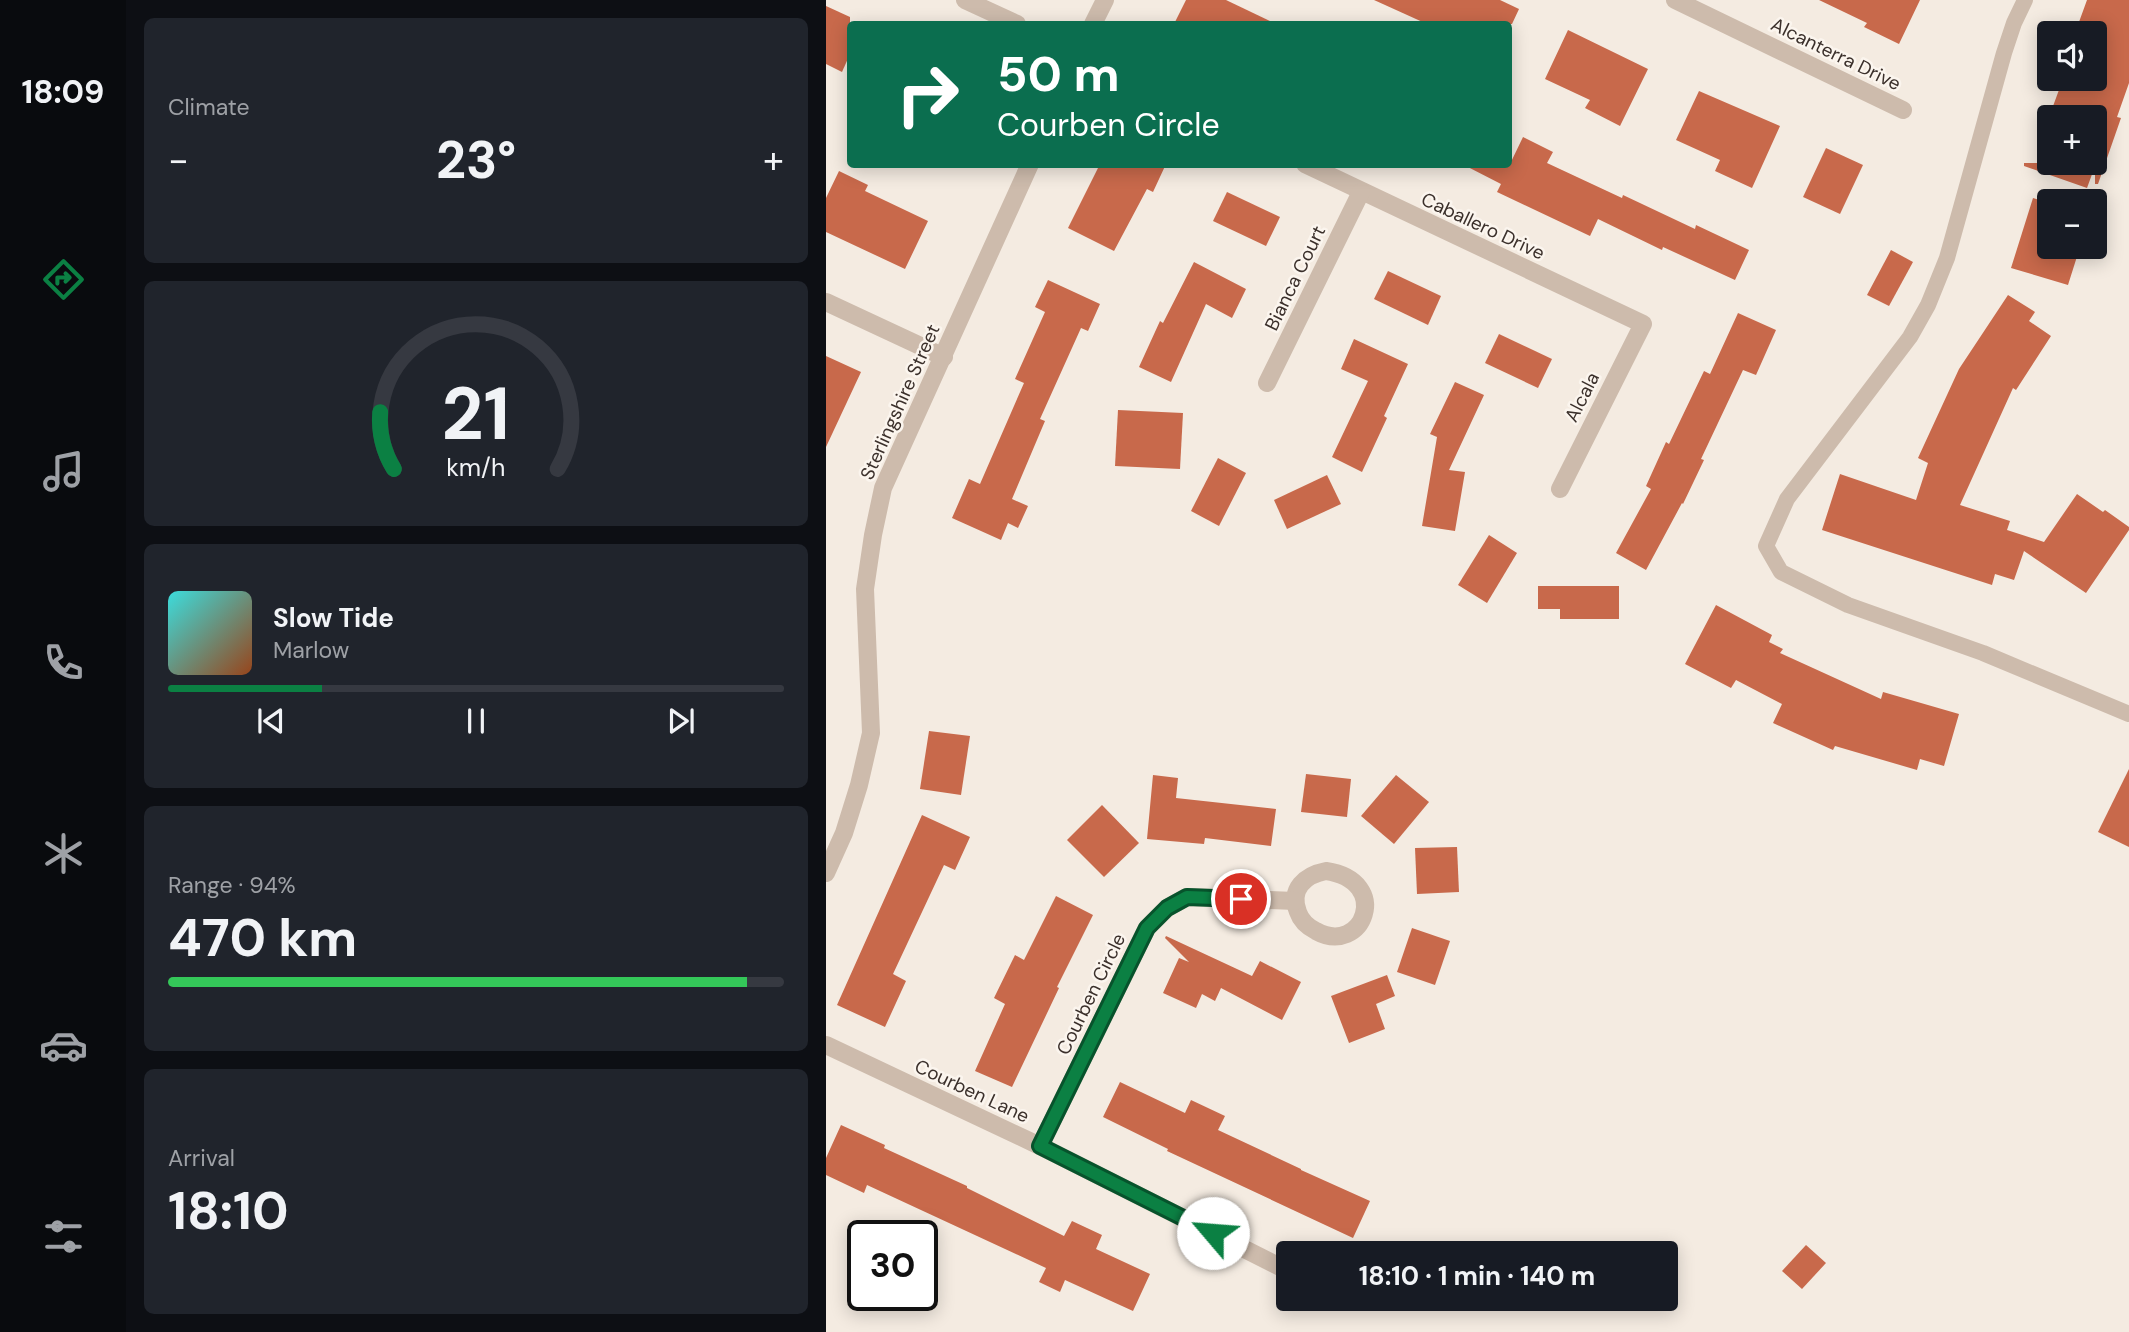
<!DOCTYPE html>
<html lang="en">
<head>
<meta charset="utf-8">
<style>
	body { margin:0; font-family:"DM Sans",sans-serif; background:#20242c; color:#f1f3f6; height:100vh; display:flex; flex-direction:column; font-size:26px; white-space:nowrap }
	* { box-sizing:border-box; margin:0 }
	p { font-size:23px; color:#9ea1a6 }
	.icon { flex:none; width:38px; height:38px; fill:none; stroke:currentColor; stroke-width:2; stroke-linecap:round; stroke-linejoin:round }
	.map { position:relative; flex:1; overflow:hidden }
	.side { display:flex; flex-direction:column; gap:18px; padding:18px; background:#0d0f14; width:700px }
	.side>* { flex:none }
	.top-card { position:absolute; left:21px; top:21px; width:665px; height:147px; border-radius:7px; box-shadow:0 4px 18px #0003; background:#0b6e4f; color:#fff; overflow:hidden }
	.fabs { position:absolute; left:1211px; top:21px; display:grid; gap:14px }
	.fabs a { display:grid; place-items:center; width:70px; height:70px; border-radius:7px; background:#171b24; box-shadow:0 4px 18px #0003; font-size:35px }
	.speed { position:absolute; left:21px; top:1220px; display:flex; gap:14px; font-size:35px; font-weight:700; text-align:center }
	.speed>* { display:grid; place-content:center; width:91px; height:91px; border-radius:50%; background:#171b24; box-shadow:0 4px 18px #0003; line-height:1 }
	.speed .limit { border:4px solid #111; border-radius:10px; background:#fff; color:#111 }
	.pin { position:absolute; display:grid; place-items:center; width:60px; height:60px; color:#fff; margin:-30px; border:4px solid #fff; border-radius:50%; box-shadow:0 2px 7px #0007 }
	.me { position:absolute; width:77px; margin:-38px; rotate:297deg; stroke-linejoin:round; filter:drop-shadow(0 0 5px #0008) }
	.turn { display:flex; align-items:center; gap:24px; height:147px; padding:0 35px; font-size:32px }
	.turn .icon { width:91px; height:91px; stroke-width:2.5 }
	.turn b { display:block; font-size:49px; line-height:60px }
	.big { font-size:52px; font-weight:700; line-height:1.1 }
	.side .tile { flex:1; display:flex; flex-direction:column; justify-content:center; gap:10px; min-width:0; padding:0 24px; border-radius:10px; background:#20242c }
	.side .dial { align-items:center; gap:0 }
	.dial svg { height:182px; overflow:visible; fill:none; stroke:#363941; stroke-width:7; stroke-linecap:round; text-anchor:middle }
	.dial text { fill:#f1f3f6; stroke:none }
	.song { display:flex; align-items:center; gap:21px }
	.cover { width:84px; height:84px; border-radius:10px; background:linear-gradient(135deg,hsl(180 70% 55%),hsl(20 70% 35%)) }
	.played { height:7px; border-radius:4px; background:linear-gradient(90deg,#0b8043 25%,#363941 25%) }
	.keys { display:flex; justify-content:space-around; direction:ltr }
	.heat { display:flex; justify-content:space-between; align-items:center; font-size:38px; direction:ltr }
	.charge { height:10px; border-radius:5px; background:linear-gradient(90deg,#34c759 94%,#363941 0) }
	.trip { position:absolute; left:450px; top:1241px; width:402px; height:70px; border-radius:7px; background:#171b24; box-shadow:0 4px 18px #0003; font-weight:700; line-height:70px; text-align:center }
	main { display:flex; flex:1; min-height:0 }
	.tab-bar { display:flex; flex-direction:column; width:126px; justify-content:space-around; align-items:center; background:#090b0e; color:#9ea1a6 }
	.tab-bar .icon { width:49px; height:49px }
	.tab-bar .active { color:#0b8043 }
	.tab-bar b { font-size:32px; color:#f1f3f6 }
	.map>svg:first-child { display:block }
</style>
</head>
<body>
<main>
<nav class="tab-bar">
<b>18:09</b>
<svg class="icon active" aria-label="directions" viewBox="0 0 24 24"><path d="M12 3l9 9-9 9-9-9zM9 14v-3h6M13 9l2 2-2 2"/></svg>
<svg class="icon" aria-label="music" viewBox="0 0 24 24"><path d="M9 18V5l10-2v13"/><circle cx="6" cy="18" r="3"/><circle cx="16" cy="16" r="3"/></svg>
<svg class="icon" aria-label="phone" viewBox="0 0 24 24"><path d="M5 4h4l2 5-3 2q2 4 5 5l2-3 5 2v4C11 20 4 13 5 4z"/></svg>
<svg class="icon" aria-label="climate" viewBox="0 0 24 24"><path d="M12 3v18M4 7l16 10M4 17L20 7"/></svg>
<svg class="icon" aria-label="car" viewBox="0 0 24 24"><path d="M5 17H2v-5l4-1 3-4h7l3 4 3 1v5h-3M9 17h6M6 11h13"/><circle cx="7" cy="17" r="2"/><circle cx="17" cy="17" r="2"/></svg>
<svg class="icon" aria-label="filters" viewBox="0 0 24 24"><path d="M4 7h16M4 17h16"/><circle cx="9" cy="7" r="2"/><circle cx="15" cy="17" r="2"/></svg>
</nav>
<section class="side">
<div class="tile"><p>Climate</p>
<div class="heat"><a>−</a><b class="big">23°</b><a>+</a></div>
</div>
<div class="tile dial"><svg viewBox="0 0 100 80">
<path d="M14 69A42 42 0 1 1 86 69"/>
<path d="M14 69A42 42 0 0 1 8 44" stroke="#0b8043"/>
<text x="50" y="56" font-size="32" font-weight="700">21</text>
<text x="50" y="72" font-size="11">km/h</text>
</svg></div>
<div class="tile">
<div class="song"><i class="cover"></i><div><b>Slow Tide</b><p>Marlow</p></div></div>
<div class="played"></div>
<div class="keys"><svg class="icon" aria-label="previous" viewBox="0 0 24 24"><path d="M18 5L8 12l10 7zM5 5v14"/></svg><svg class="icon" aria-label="pause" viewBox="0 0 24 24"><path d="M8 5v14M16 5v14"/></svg><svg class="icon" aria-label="next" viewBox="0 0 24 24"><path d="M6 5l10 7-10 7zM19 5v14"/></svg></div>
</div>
<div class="tile"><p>Range · 94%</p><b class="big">470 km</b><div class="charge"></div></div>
<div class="tile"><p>Arrival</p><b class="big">18:10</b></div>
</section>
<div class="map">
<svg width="1303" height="1332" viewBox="0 0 1303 1332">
	<rect width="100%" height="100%" fill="#f4ebe1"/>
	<g fill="#c8694b">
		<polygon points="360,0 400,0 450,24 348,24"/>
		<polygon points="548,0 674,0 693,9 686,24 601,24"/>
		<polygon points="993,0 1094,0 1073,44 1038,27 1041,23"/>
		<polygon points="1261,0 1303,0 1303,83 1291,117 1295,118 1272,184 1269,184 1269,166 1261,188 1198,166 1198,163 1269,163 1269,117 1223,117 1237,79 1269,79 1269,33 1249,33"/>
		<polygon points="0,6 24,17 24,54 16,72 0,64"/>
		<polygon points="742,30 822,69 794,126 759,108 764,100 719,79"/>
		<polygon points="873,91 954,126 926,188 889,171 894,160 850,140"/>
		<polygon points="697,137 727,152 721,163 796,198 797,195 869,229 870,225 923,250 909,280 837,247 836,250 772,219 764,236 671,192 675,184 636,164 684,164"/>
		<polygon points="1000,148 1037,165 1014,214 977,197"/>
		<polygon points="274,164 340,164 327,192 321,189 288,251 242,228"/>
		<polygon points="13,171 42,185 39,191 102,221 79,269 0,232 0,198"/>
		<polygon points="401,192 454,217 440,246 387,221"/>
		<polygon points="1207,198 1223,203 1223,247 1254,247 1242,285 1185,268"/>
		<polygon points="1065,250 1087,262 1063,306 1041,295"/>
		<polygon points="368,262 420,289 406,318 380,304 345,382 313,367 334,321 337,323"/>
		<polygon points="562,271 615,296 602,325 548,299"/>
		<polygon points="222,280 274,304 262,331 255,328 214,419 219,421 186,499 202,506 192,528 182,523 175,540 126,518 143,479 154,484 198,383 189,379 219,312 209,307"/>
		<polygon points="1182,295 1209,312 1203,321 1225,336 1190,390 1187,388 1134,505 1184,521 1181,530 1218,542 1251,494 1277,512 1279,510 1303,527 1303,530 1260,593 1198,551 1188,580 1169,574 1166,585 996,530 1014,474 1090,500 1102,463 1092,458 1133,369"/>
		<polygon points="912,313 950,330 930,375 917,370 875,459 878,460 857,504 856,503 820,570 790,553 825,489 820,486 840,442 843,444 878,371 884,374"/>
		<polygon points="673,334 726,359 712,388 659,363"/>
		<polygon points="528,339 582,364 558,416 561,418 536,472 506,457 542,381 515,369"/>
		<polygon points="0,356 35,372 0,447"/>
		<polygon points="629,382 658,395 623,470 639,472 629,531 596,526 611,437 604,434"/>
		<polygon points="292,410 357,413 354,469 289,466"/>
		<polygon points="392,458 420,473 393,526 365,511"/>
		<polygon points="501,475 515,504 461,529 448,500"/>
		<polygon points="663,535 691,553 661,603 632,585"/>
		<polygon points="712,586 793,586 793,619 734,619 734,609 712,609"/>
		<polygon points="890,605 946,635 943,642 957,649 954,653 1055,699 1057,692 1133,714 1118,766 1094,759 1091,770 1009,746 1007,750 947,723 956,704 910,680 905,688 859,664"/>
		<polygon points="103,731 144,736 135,795 94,789"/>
		<polygon points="1303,769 1303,847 1272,832"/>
		<polygon points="480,774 525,779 521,817 475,812"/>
		<polygon points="327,775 352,778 350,798 450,809 445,846 379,838 378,844 321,839"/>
		<polygon points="570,775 603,802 568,844 535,816"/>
		<polygon points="276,805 313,843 278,877 241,840"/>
		<polygon points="96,815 144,837 129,870 118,865 67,974 80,981 59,1027 11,1005"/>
		<polygon points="631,847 633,892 591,894 589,848"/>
		<polygon points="230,896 267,915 231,987 233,988 186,1087 149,1071 179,1004 168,998 189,955 198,960"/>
		<polygon points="586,928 624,941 609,985 571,972"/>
		<polygon points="340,936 426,976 434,961 475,982 456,1020 395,988 389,1001 376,994 370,1008 337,993 353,958 363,962 339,938"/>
		<polygon points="561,975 569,996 550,1004 559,1029 523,1043 505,996"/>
		<polygon points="294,1082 359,1113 365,1100 399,1116 392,1130 475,1169 475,1170 544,1201 527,1238 341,1151 342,1149 277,1117"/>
		<polygon points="15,1125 59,1145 58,1148 141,1186 141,1188 238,1236 246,1221 276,1235 270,1249 324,1274 307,1311 239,1280 234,1292 213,1282 220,1268 41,1185 38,1193 0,1175 0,1158"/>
		<polygon points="980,1245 1000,1263 976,1289 956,1271"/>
	</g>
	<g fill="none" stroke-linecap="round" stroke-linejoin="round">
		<polyline stroke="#cdbbac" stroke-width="16" points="1199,0 1188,23 1178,53 1121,258 1102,305 1084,337 961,499 940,546 955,572 1022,605 1157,653 1303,714"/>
		<g stroke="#cdbbac" stroke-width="18">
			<polyline points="139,0 191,24"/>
			<polyline points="849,0 1077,110"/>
			<polyline points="267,24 279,0"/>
			<polyline points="479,164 817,324 734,489"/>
			<polyline points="0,302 118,357"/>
			<polyline points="441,383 535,192"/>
			<path d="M 500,871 C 567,881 537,957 490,931 C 482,927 475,921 472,912 C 463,889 479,875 500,871 Z"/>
			<polyline points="0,873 18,833 33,785 45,733 39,589 47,535 57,488 204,164"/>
			<polyline points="0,1045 214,1146 462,1271"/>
			<polyline points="214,1146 321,928 341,908 361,897 469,901"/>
		</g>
	</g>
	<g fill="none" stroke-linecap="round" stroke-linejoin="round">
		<g stroke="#07532c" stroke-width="18">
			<polyline id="route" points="387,1233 214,1146 321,928 341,908 361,897 415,899"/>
		</g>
		<use href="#route" stroke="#0b8043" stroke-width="12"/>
	</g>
	<g text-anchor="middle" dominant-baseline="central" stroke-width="5" stroke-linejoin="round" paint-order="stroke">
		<g font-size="19" fill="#3b302b" stroke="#fbf5ee">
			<text transform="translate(1010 54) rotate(26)">Alcanterra Drive</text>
			<text transform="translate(657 226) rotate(25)">Caballero Drive</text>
			<text transform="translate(469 278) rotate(-64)">Bianca Court</text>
			<text transform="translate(756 397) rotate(-63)">Alcala</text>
			<text transform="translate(74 402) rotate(-66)">Sterlingshire Street</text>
			<text transform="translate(265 994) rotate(-64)">Courben Circle</text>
			<text transform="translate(146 1091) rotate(25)">Courben Lane</text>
		</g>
	</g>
</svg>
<div class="fabs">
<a><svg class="icon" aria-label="sound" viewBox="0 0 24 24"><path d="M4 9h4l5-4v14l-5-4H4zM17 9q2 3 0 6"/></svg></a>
<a>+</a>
<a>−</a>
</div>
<div class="speed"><div class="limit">30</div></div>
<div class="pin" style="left:415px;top:899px;background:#d93025"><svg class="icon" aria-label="arrive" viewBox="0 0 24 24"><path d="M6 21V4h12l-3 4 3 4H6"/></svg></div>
<svg class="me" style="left:387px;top:1233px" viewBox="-20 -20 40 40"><circle r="19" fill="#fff"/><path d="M0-13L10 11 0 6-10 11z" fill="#0b8043"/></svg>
<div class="trip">18:10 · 1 min · 140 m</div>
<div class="top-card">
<div class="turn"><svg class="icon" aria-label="right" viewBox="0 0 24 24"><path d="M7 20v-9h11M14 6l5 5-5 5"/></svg><div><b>50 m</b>Courben Circle</div></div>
</div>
</div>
</main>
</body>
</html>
